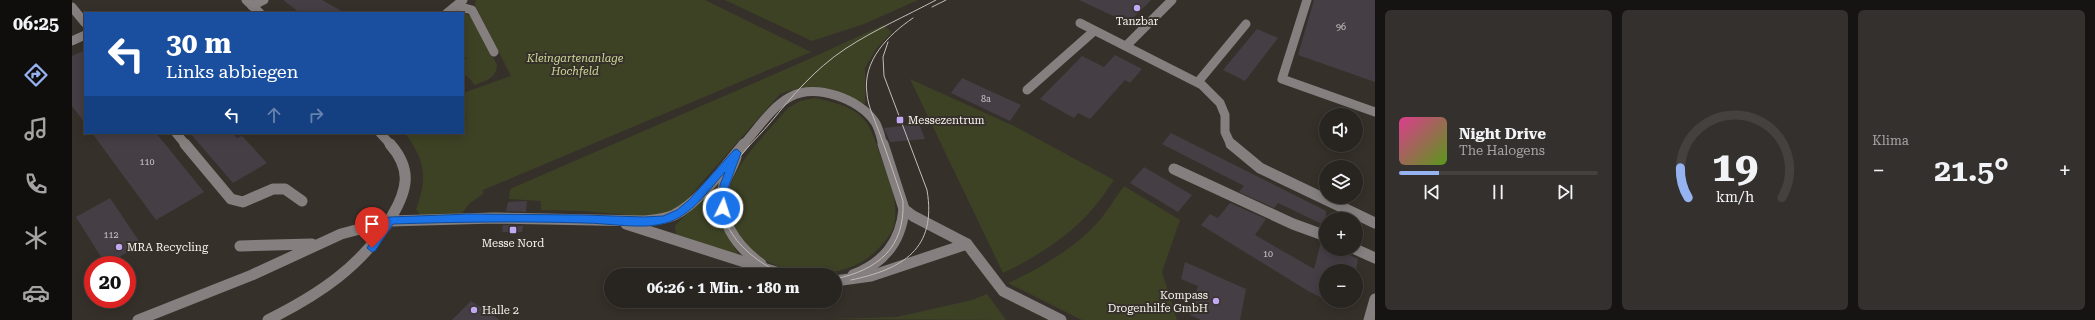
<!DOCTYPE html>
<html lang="de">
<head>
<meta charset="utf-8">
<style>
	body { margin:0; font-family:"Roboto Serif",serif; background:#34302d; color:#f1f3f6; height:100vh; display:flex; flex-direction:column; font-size:15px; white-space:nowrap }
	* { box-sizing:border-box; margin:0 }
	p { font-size:13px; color:#a5a4a5 }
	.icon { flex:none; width:22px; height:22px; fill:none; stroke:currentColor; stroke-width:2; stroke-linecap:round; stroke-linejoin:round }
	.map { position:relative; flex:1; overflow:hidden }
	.panel { display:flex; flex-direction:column; gap:10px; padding:10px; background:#161412; width:720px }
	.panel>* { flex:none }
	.banner { position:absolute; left:12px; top:12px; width:380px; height:122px; border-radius:0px; box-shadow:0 2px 10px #0003,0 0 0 1px #44413e; background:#1a4fa0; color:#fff; overflow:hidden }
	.controls { position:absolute; left:1247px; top:108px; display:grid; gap:8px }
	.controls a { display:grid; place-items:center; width:44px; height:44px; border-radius:50%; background:#282420; box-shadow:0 2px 10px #0003,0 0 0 1px #44413e; font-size:20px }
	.speed { position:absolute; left:12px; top:256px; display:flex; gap:8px; font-size:20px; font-weight:700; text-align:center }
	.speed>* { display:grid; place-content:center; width:52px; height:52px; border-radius:50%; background:#282420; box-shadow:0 2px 10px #0003,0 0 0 1px #44413e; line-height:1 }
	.speed .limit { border:6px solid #d22; background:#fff; color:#111 }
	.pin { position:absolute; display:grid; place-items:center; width:34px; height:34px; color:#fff; margin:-41px -17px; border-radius:50% 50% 50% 0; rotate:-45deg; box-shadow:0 0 4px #0007 }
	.pin .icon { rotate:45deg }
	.me { position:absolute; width:44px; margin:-22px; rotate:4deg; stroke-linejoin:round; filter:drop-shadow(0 0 3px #0008) }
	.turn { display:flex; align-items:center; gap:14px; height:84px; padding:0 16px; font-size:18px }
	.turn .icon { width:52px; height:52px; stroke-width:2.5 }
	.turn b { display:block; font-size:28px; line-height:34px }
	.lanes { display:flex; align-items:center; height:38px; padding:0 16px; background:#0003; justify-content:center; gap:20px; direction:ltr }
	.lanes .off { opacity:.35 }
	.big { font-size:30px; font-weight:700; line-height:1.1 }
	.panel .widget { flex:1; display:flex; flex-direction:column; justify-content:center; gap:6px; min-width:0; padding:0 14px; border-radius:6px; background:#34302d }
	.panel .dial { align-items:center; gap:0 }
	.dial svg { height:104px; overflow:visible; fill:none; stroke:#44413e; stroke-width:7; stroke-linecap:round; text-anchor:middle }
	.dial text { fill:#f1f3f6; stroke:none }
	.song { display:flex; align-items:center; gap:12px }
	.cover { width:48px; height:48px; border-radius:6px; background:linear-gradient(135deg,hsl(330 70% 55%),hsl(90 70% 35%)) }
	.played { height:4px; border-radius:2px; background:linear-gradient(90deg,#95b2f1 20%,#44413e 20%) }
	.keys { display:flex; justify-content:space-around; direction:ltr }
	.heat { display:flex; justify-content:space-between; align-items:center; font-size:22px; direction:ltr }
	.panel .tiles { flex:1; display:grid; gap:10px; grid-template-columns:repeat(3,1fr) }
	.trip { position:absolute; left:532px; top:268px; width:238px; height:40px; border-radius:20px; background:#282420; box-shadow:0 2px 10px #0003,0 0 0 1px #44413e; font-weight:700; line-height:40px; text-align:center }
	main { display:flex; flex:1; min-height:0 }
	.dock { display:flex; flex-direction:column; width:72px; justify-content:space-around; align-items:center; background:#100e0d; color:#a5a4a5 }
	.dock .icon { width:28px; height:28px }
	.dock .active { color:#95b2f1 }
	.dock b { font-size:18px; color:#f1f3f6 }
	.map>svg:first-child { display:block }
</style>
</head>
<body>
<main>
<nav class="dock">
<b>06:25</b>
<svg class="icon active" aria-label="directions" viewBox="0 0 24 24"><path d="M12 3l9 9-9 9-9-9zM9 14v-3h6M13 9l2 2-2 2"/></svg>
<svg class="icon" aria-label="music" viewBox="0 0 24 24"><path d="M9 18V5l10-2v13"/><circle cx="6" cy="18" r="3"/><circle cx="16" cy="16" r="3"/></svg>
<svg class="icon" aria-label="phone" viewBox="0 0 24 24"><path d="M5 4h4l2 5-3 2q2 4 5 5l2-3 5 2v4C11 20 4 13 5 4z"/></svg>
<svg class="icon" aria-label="climate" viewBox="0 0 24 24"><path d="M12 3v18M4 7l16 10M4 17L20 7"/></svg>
<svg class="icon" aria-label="car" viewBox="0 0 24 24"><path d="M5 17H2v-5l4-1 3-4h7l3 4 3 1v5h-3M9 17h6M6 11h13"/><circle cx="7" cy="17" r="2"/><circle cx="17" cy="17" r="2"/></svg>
</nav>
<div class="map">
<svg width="1303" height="320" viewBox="0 0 1303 320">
	<rect width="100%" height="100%" fill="#36302a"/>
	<g fill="#3d4225">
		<path d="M 404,0 L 633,0 L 739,52 L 411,190 L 411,194 L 398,203 L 390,213 L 361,216 L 348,215 L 344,209 C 356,178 353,160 333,133 L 391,133 L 391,120 L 394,118 L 391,109 L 391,93 L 439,76 L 403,5 Z"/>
		<polygon points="653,0 846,0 792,24 740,41"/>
		<path d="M 392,13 L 400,17 L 425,65 C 424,79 413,81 402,85 L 399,80 L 391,73 L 391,61 L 395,58 L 391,56 Z"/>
		<path d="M 811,25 L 820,32 L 804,49 L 793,68 L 793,104 C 765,91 738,81 708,94 L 609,206 L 588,215 L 568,216 L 512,211 L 469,210 L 469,201 L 437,199 L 438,189 L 735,60 Z"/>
		<path d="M 838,79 L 942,126 L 1042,180 C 1034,191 1026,204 1016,214 C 992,240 962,258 931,273 Z"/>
		<path d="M 743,98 C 793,109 796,117 811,163 C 818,182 827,205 822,225 C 820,235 810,245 803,252 C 771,282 717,278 682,254 C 676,250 672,241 667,235 C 664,231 658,225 657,220 C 654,214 654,199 656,193 C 664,161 695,133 716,108 L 728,101 Z"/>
		<polygon points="652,173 651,228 667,255 604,234 603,226"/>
		<path d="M 1052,186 L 1108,220 L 1090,272 L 1105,320 L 1010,320 L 936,283 C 968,269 1004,247 1027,221 C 1036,210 1044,197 1052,186 Z"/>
		<polygon points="915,294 934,320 758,319 825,317 900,300"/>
	</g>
	<g fill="#453e45">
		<polygon points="211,0 250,0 273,13 228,13"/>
		<polygon points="1007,0 1079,0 1056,23"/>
		<polygon points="1242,0 1303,0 1303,82 1226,55"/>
		<polygon points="1185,29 1206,38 1173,81 1151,70"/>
		<polygon points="13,50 13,123 0,106 0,56"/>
		<polygon points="1043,55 1070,69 1058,83 1053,80 1018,119 1006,113 1002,118 968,99 1010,56 1032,67"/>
		<polygon points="890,78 949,105 938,121 879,93"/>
		<polygon points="847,124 853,139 818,142 812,128"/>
		<polygon points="20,133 84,133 132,192 84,220"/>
		<polygon points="118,133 160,133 165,138 170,136 195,163 161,183"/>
		<polygon points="1099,133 1254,211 1254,226 1206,203 1202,208 1167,192 1172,186 1090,144"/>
		<polygon points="1072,167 1120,195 1106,212 1058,183"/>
		<polygon points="38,198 69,244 34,265 4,217"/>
		<polygon points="455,201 454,212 434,211 436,202"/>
		<polygon points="1158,203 1194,219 1183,235 1242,269 1249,242 1254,243 1254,249 1264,249 1286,259 1284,271 1254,271 1254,300 1236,291 1129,225 1138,214 1146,218"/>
		<polygon points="431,225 451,226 450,232 430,232"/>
		<polygon points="1113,262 1174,289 1168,320 1129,320 1118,315 1126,286 1109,279"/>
		<polygon points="399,301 428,320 380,320"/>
	</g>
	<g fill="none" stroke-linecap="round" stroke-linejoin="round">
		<g stroke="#85807f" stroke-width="9">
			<polyline points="174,0 188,13"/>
			<polyline points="1235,0 1210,79 1303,112"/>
			<polyline points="180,6 192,0"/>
			<polyline points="385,6 400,10 422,52"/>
			<polyline points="0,7 13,23"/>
			<polyline points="375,13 391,0"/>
			<polyline points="1008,23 1130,85 1148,103 1153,115 1153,132 1159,145"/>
			<polyline points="0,41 13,35"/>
			<polyline points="1054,46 1100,0"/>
			<polyline points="1126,82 1174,24"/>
			<polyline points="955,90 1022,31"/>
			<polyline points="104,133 114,145"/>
			<polyline points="308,133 319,145"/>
			<path d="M 671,145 C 685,130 699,107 718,97 C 744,83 788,99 803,122 C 807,128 809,138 811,145"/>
		</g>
		<g stroke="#85807f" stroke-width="11">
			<polyline points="113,144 159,199 171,202 201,189 213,189 230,201"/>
			<polyline points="811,144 832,209 841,216 895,244 931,291 989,320"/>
			<polyline points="1159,144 1188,168 1303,223"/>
			<path d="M 664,157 C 661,167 654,176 652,185 C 644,218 664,246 689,264"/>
			<polyline points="1102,169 1221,224 1254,236"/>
			<polyline points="554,224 713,275"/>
			<polyline points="168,246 240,244"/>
			<polyline points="1283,249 1303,258"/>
			<path d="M 781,275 C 812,263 829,242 832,209"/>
			<polyline points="763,281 799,276 895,244"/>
			<path d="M 66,320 L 180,275 L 269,234 L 318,221 L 422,218 L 572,221 C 582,220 593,219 602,215 C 627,203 654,165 672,144"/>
			<path d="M 196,320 C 246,295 291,266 320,216 C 336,189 340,169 318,144"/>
			<polyline points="1297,320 1303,299"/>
		</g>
		<g stroke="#c2bdb9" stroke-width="1">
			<polyline points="860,7 874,0"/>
			<path d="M 713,275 C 675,259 636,223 655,178 C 664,156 684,140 698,123 C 721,95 743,69 773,49 C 802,30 834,16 864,0"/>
			<path d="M 763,279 C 806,270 833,248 831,201 C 823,177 815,153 806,129 C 802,118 796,106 795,94 C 790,61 816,35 841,18"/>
			<path d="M 779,280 C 831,269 865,249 855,190 L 812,76 L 811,57 L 816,42"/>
		</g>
	</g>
	<path fill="#1a73e8" stroke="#114b97" d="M 665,149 L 669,153 L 657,185 L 655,208 L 651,211 L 646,208 L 648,185 L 653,172 C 635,192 620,215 594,223 C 571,230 536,223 512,223 C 448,221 384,222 321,224 L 303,251 L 300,252 L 295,248 L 314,218 L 318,217 L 398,214 L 512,215 L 572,217 L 591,216 L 605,210 L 617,200 L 662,150 Z"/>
	<g fill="#c1a8f3" stroke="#36302a" stroke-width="1.5">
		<circle cx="1065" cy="8" r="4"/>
		<rect x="824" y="116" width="8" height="8" rx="2"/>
		<rect x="437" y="226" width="8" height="8" rx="2"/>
		<circle cx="47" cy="247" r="4"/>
		<circle cx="1144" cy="301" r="4"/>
		<circle cx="402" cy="310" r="4"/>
	</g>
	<g text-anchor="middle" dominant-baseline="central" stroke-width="4" stroke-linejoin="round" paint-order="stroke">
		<g font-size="9" fill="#cac6c4">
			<text x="1269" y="27">96</text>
			<text x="914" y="99">8a</text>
			<text x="75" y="162">110</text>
			<text x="39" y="235">112</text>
			<text x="1196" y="254">10</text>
		</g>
		<g font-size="11" fill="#f7f3ef" stroke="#36302a" text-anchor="start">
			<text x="1065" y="21" text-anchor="middle">Tanzbar</text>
			<text x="836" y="120">Messezentrum</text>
			<text x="441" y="243" text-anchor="middle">Messe Nord</text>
			<text x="55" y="247">MRA Recycling</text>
			<text x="1136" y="295" text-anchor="end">Kompass<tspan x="1136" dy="13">Drogenhilfe GmbH</tspan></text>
			<text x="410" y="310">Halle 2</text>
		</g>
		<g font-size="11" font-style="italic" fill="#cfdb98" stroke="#36302a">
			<text x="503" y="58">Kleingartenanlage<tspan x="503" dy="13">Hochfeld</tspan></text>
		</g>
	</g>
</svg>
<div class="controls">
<a><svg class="icon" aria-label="sound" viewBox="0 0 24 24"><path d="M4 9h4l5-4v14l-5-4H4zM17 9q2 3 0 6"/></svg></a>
<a><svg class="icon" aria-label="layers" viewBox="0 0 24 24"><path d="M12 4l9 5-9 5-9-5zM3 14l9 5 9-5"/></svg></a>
<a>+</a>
<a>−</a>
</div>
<div class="speed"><div class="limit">20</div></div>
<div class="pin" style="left:300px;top:248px;background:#d93025"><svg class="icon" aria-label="arrive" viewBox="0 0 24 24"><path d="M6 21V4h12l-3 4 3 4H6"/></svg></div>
<svg class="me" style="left:651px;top:208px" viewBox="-20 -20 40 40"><circle r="17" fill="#1a73e8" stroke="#fff" stroke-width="3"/><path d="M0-11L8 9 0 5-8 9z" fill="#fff"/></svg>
<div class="trip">06:26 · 1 Min. · 180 m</div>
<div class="banner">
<div class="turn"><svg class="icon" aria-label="left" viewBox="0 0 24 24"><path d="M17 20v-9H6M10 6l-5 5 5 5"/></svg><div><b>30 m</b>Links abbiegen</div></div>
<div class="lanes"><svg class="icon" aria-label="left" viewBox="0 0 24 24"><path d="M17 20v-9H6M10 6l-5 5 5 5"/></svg><svg class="icon off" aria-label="ahead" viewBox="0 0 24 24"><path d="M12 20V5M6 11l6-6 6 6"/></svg><svg class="icon off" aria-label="right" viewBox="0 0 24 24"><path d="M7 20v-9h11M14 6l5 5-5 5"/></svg></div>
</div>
</div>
<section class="panel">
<div class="tiles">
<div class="widget">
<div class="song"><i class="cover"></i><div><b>Night Drive</b><p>The Halogens</p></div></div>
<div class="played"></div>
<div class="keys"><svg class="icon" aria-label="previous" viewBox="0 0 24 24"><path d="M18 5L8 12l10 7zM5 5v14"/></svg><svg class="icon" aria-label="pause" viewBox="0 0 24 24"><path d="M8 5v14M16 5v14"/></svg><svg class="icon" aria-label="next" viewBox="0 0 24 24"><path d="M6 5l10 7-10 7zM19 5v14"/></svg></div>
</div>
<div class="widget dial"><svg viewBox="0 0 100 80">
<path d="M14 69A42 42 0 1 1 86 69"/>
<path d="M14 69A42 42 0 0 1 8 46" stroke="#95b2f1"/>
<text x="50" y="56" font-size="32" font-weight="700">19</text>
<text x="50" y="72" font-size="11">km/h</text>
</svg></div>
<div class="widget"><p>Klima</p>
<div class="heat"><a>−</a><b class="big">21.5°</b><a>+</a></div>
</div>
</div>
</section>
</main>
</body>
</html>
